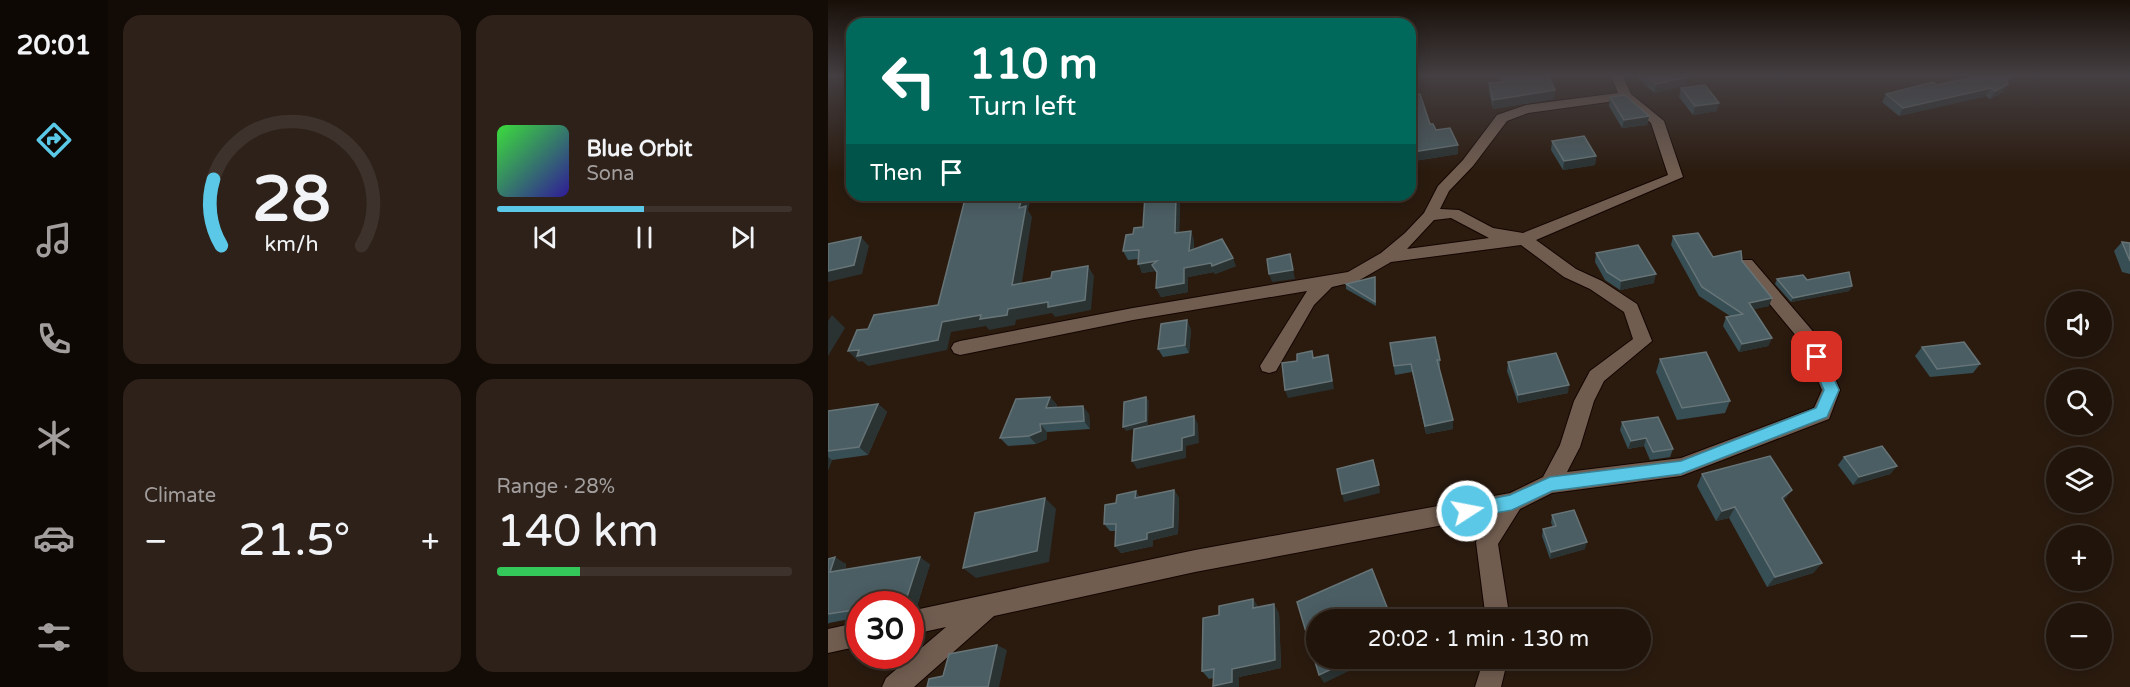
<!DOCTYPE html>
<html lang="en">
<head>
<meta charset="utf-8">
<style>
	body { margin:0; font-family:"Varela Round",sans-serif; background:#2d2119; color:#f1f3f6; height:100vh; display:flex; flex-direction:column; font-size:22px; white-space:nowrap }
	* { box-sizing:border-box; margin:0 }
	p { font-size:20px; color:#a29e9d }
	.icon { flex:none; width:33px; height:33px; fill:none; stroke:currentColor; stroke-width:2; stroke-linecap:round; stroke-linejoin:round }
	.map { position:relative; flex:1; overflow:hidden }
	.side { display:flex; flex-direction:column; gap:15px; padding:15px; background:#120b06; width:720px }
	.side>* { flex:none }
	.banner { position:absolute; left:18px; top:18px; width:570px; height:183px; border-radius:18px; box-shadow:0 3px 15px #0003,0 0 0 2px #3d332c; background:#00695c; color:#fff; overflow:hidden }
	.tools { position:absolute; left:1218px; top:291px; display:grid; gap:12px }
	.tools a { display:grid; place-items:center; width:66px; height:66px; border-radius:50%; background:#20140b; box-shadow:0 3px 15px #0003,0 0 0 2px #3d332c; font-size:30px }
	.speed { position:absolute; left:18px; top:591px; display:flex; gap:12px; font-size:30px; font-weight:700; text-align:center }
	.speed>* { display:grid; place-content:center; width:78px; height:78px; border-radius:50%; background:#20140b; box-shadow:0 3px 15px #0003,0 0 0 2px #3d332c; line-height:1 }
	.speed .limit { border:9px solid #d22; background:#fff; color:#111 }
	.pin { position:absolute; display:grid; place-items:center; width:51px; height:51px; color:#fff; margin:-26px; border-radius:12px; box-shadow:0 3px 9px #0006 }
	.me { position:absolute; width:66px; margin:-33px; rotate:79deg; stroke-linejoin:round; filter:drop-shadow(0 0 4px #0008) }
	.turn { display:flex; align-items:center; gap:21px; height:126px; padding:0 24px; font-size:27px }
	.turn .icon { width:78px; height:78px; stroke-width:2.5 }
	.turn b { display:block; font-size:42px; line-height:51px }
	.then { display:flex; align-items:center; height:57px; padding:0 24px; background:#0003; gap:12px; font-size:22px }
	.big { font-size:45px; font-weight:600; line-height:1.1 }
	.side .widget { flex:1; display:flex; flex-direction:column; justify-content:center; gap:9px; min-width:0; padding:0 21px; border-radius:18px; background:#2d2119 }
	.side .dial { align-items:center; gap:0 }
	.dial svg { height:156px; overflow:visible; fill:none; stroke:#3d332c; stroke-width:7; stroke-linecap:round; text-anchor:middle }
	.dial text { fill:#f1f3f6; stroke:none }
	.song { display:flex; align-items:center; gap:18px }
	.cover { width:72px; height:72px; border-radius:9px; background:linear-gradient(135deg,hsl(120 70% 55%),hsl(250 70% 35%)) }
	.played { height:6px; border-radius:3px; background:linear-gradient(90deg,#5ac8e6 50%,#3d332c 50%) }
	.keys { display:flex; justify-content:space-around; direction:ltr }
	.heat { display:flex; justify-content:space-between; align-items:center; font-size:33px; direction:ltr }
	.charge { height:9px; border-radius:4px; background:linear-gradient(90deg,#34c759 28%,#3d332c 0) }
	.side .tiles { flex:1; display:grid; gap:15px; grid-template-columns:repeat(2,1fr) }
	.trip { position:absolute; left:478px; top:609px; width:345px; height:60px; border-radius:30px; background:#20140b; box-shadow:0 3px 15px #0003,0 0 0 2px #3d332c; font-weight:600; line-height:60px; text-align:center }
	main { display:flex; flex:1; min-height:0 }
	.menu { display:flex; flex-direction:column; width:108px; justify-content:space-around; align-items:center; background:#0d0804; color:#a29e9d }
	.menu .icon { width:42px; height:42px }
	.menu .active { color:#5ac8e6 }
	.menu b { font-size:27px; color:#f1f3f6 }
	.map>svg:first-child { display:block }
</style>
</head>
<body>
<main>
<nav class="menu">
<b>20:01</b>
<svg class="icon active" aria-label="directions" viewBox="0 0 24 24"><path d="M12 3l9 9-9 9-9-9zM9 14v-3h6M13 9l2 2-2 2"/></svg>
<svg class="icon" aria-label="music" viewBox="0 0 24 24"><path d="M9 18V5l10-2v13"/><circle cx="6" cy="18" r="3"/><circle cx="16" cy="16" r="3"/></svg>
<svg class="icon" aria-label="phone" viewBox="0 0 24 24"><path d="M5 4h4l2 5-3 2q2 4 5 5l2-3 5 2v4C11 20 4 13 5 4z"/></svg>
<svg class="icon" aria-label="climate" viewBox="0 0 24 24"><path d="M12 3v18M4 7l16 10M4 17L20 7"/></svg>
<svg class="icon" aria-label="car" viewBox="0 0 24 24"><path d="M5 17H2v-5l4-1 3-4h7l3 4 3 1v5h-3M9 17h6M6 11h13"/><circle cx="7" cy="17" r="2"/><circle cx="17" cy="17" r="2"/></svg>
<svg class="icon" aria-label="filters" viewBox="0 0 24 24"><path d="M4 7h16M4 17h16"/><circle cx="9" cy="7" r="2"/><circle cx="15" cy="17" r="2"/></svg>
</nav>
<section class="side">
<div class="tiles">
<div class="widget dial"><svg viewBox="0 0 100 80">
<path d="M14 69A42 42 0 1 1 86 69"/>
<path d="M14 69A42 42 0 0 1 10 35" stroke="#5ac8e6"/>
<text x="50" y="56" font-size="32" font-weight="700">28</text>
<text x="50" y="72" font-size="11">km/h</text>
</svg></div>
<div class="widget">
<div class="song"><i class="cover"></i><div><b>Blue Orbit</b><p>Sona</p></div></div>
<div class="played"></div>
<div class="keys"><svg class="icon" aria-label="previous" viewBox="0 0 24 24"><path d="M18 5L8 12l10 7zM5 5v14"/></svg><svg class="icon" aria-label="pause" viewBox="0 0 24 24"><path d="M8 5v14M16 5v14"/></svg><svg class="icon" aria-label="next" viewBox="0 0 24 24"><path d="M6 5l10 7-10 7zM19 5v14"/></svg></div>
</div>
<div class="widget"><p>Climate</p>
<div class="heat"><a>−</a><b class="big">21.5°</b><a>+</a></div>
</div>
<div class="widget"><p>Range · 28%</p><b class="big">140 km</b><div class="charge"></div></div>
</div>
</section>
<div class="map">
<svg width="1302" height="687" viewBox="0 0 1302 687">
	<rect width="100%" height="100%" fill="#2b1b0f"/>
	<g fill="none" stroke-linecap="round" stroke-linejoin="round">
		<g stroke="#130500" stroke-width="2">
			<g id="minor">
				<path d="M 783,76 L 795,76 L 803,94 L 836,121 L 855,177 L 708,240 L 748,269 L 774,281 L 809,304 L 824,341 L 776,381 L 766,401 L 752,447 L 739,472 L 853,458 L 986,408 L 994,390 L 974,343 L 912,268 L 910,264 L 912,260 L 924,260 L 988,335 L 1012,390 L 1001,419 L 853,476 L 724,493 L 692,509 L 670,544 L 682,620 L 658,620 L 648,542 L 663,516 L 367,572 L 166,616 L 86,687 L 54,687 L 58,678 L 118,627 L 82,635 L 82,611 L 367,550 L 682,493 L 715,477 L 732,445 L 746,401 L 762,371 L 805,339 L 796,312 L 762,289 L 736,277 L 693,245 L 563,262 L 530,281 L 504,287 L 486,305 L 448,371 L 441,373 L 434,371 L 432,366 L 479,291 L 305,320 L 132,355 L 126,353 L 123,348 L 126,343 L 132,341 L 305,308 L 520,272 L 553,253 L 577,233 L 596,213 L 610,186 L 635,160 L 669,115 L 698,105 L 790,93 ZM 794,100 L 823,123 L 840,175 L 695,233 L 665,228 L 631,210 L 612,209 L 621,191 L 645,166 L 679,121 L 700,113 ZM 623,218 L 661,238 L 579,249 L 606,220 Z"/>
				<polygon points="32,622 32,646 0,653 0,629"/>
				<polygon points="656,658 680,658 673,687 647,687"/>
			</g>
		</g>
		<use href="#minor" fill="#715d50" fill-rule="evenodd"/>
	</g>
	<g fill="#374e54">
		<polygon points="670,76 712,76 726,99 665,109 661,92 661,83 673,82"/>
		<polygon points="808,76 858,76 858,85 826,93"/>
		<polygon points="1151,76 1188,76 1179,83 1175,92 1162,99 1158,96 1071,116 1054,102 1058,94 1109,85"/>
		<polygon points="853,88 889,111 865,115 851,97"/>
		<polygon points="582,95 602,124 608,130 630,145 630,154 586,161 582,150"/>
		<polygon points="782,97 821,116 819,125 794,128 781,106"/>
		<polygon points="724,141 768,156 767,165 735,170 723,150"/>
		<polygon points="317,195 350,195 352,199 351,233 366,240 366,250 408,266 387,274 386,272 360,277 360,292 333,297 328,288 329,273 327,271 314,273 310,259 300,260 295,251 305,234 315,227"/>
		<polygon points="845,236 885,257 914,261 941,306 926,309 944,338 940,346 911,352 895,326 898,317 902,316 871,296 843,245"/>
		<polygon points="1294,242 1302,243 1302,274 1294,272 1286,251"/>
		<polygon points="768,253 826,283 792,290 777,280 767,262"/>
		<polygon points="547,277 548,306 518,289 518,284"/>
		<polygon points="949,279 979,280 1024,286 1021,291 963,302 947,284"/>
		<polygon points="363,329 361,353 335,357 330,349"/>
		<polygon points="562,343 612,360 612,368 611,369 625,429 598,434 584,372 567,375"/>
		<polygon points="1094,347 1152,364 1145,373 1102,377 1087,356"/>
		<polygon points="832,359 902,401 897,413 849,420 828,372"/>
		<polygon points="680,362 740,393 690,403 679,371"/>
		<polygon points="222,397 229,405 228,408 261,414 262,429 219,432 219,439 208,444 180,446 172,438"/>
		<polygon points="50,404 59,412 40,455 4,460 0,470 0,411"/>
		<polygon points="794,422 845,449 842,457 822,460 816,446 800,449 792,430"/>
		<polygon points="1016,457 1069,466 1062,474 1025,485 1010,465"/>
		<polygon points="874,474 956,502 994,563 985,573 939,587 901,518 888,521 869,486"/>
		<polygon points="346,490 351,498 350,534 325,540 325,546 293,553 287,546 288,531 282,531 276,524 312,497"/>
		<polygon points="724,515 757,549 722,559 714,536 715,529 725,527 723,523"/>
		<polygon points="0,559 18,564 17,570 102,564 89,606 82,608 82,604 32,604 32,617 1,623 0,624"/>
		<polygon points="425,599 430,607 451,613 453,668 411,677 411,687 386,687 385,686 385,678 381,679 374,671 391,615"/>
	</g>
	<g fill="#2a3232">
		<polygon points="1184,76 1188,76 1177,85 1180,84 1175,92 1162,99 1167,91"/>
		<polygon points="860,77 858,85 826,93 828,84"/>
		<polygon points="1163,88 1158,96 1071,116 1075,108"/>
		<polygon points="727,90 726,99 665,109 665,100"/>
		<polygon points="891,103 889,111 865,115 867,106"/>
		<polygon points="821,116 819,125 794,128 796,120"/>
		<polygon points="630,145 630,154 586,161 585,152"/>
		<polygon points="768,156 767,165 735,170 736,161"/>
		<polygon points="195,195 204,195 200,210 204,217 192,295 184,285 191,208"/>
		<polygon points="348,195 350,195 352,199 351,242 347,233"/>
		<polygon points="363,231 366,240 365,260 361,251"/>
		<polygon points="33,237 41,246 34,274 0,282 0,271"/>
		<polygon points="462,254 467,279 444,282 441,274"/>
		<polygon points="405,258 408,266 387,274 384,266"/>
		<polygon points="329,261 327,271 314,273 310,264"/>
		<polygon points="383,263 386,272 360,277 360,292 333,297 328,288 356,268"/>
		<polygon points="260,266 266,276 263,310 227,317 224,313 188,320 187,325 161,330 158,326 123,332 119,350 40,366 34,361 31,362 20,351 114,322 180,309"/>
		<polygon points="828,274 826,283 792,290 793,281"/>
		<polygon points="1024,286 1021,291 963,302 965,298"/>
		<polygon points="944,298 941,306 918,311 921,303"/>
		<polygon points="4,315 17,328 0,356 0,321"/>
		<polygon points="359,320 363,329 361,353 357,345"/>
		<polygon points="944,338 940,346 911,352 914,344"/>
		<polygon points="500,355 506,389 460,398 457,390"/>
		<polygon points="741,385 740,393 690,403 690,395"/>
		<polygon points="222,397 229,405 225,417 218,408"/>
		<polygon points="318,397 321,401 320,425 298,431 295,427"/>
		<polygon points="50,404 59,412 40,455 31,447"/>
		<polygon points="255,406 261,414 262,429 256,421"/>
		<polygon points="366,416 370,424 371,443 358,446 358,458 309,469 304,461 354,438"/>
		<polygon points="625,420 625,429 598,434 597,426"/>
		<polygon points="212,424 219,432 219,439 208,444 201,436"/>
		<polygon points="818,438 816,446 800,449 803,441"/>
		<polygon points="0,457 4,460 0,470"/>
		<polygon points="1069,466 1062,474 1025,485 1031,477"/>
		<polygon points="551,485 552,493 516,502 514,494"/>
		<polygon points="346,490 351,498 350,534 325,540 325,546 293,553 287,546 319,533"/>
		<polygon points="964,490 956,501 946,509 954,498"/>
		<polygon points="308,491 313,499 307,498"/>
		<polygon points="217,498 228,509 221,562 148,578 135,568"/>
		<polygon points="907,507 901,518 888,521 894,511"/>
		<polygon points="759,542 757,549 722,559 723,552"/>
		<polygon points="7,557 18,564 14,579 2,572"/>
		<polygon points="92,557 102,564 89,606 78,600"/>
		<polygon points="994,563 985,573 939,587 947,577"/>
		<polygon points="425,599 431,609 425,608"/>
		<polygon points="446,604 451,613 453,668 411,677 411,687 386,687 385,686 404,669"/>
		<polygon points="169,645 179,650 171,687 160,687"/>
		<polygon points="527,658 548,658 496,683 491,675"/>
	</g>
	<g fill="#4b5e63" stroke="#667477" stroke-width="1.5">
		<polygon points="674,76 712,76 713,78 721,77 727,90 665,100 661,83 676,82"/>
		<polygon points="818,76 858,76 860,77 828,84"/>
		<polygon points="1151,76 1184,76 1179,80 1180,84 1167,91 1163,88 1075,108 1058,94 1105,82 1109,85"/>
		<polygon points="877,85 891,103 867,106 853,88"/>
		<polygon points="592,94 602,124 605,124 608,130 622,128 630,145 585,152 582,144 582,95"/>
		<polygon points="797,95 821,116 796,120 782,97"/>
		<polygon points="756,136 768,156 736,161 724,141"/>
		<polygon points="138,195 195,195 191,208 198,206 184,285 223,278 224,272 260,266 257,300 220,307 220,302 180,309 179,315 152,319 153,315 114,322 110,340 29,356 31,350 20,351 29,330 40,329 46,315 110,305"/>
		<polygon points="317,195 348,195 347,233 363,231 361,251 394,239 405,258 384,266 383,263 356,268 356,283 328,288 329,272 324,265 329,261 310,264 311,250 295,251 298,235 305,234 306,228 315,227"/>
		<polygon points="870,233 885,257 913,251 914,261 944,298 921,303 944,338 914,344 898,317 915,314 874,287 845,236"/>
		<polygon points="33,237 26,265 0,271 0,244"/>
		<polygon points="1294,242 1302,243 1302,261"/>
		<polygon points="810,245 828,274 793,281 779,272 768,253"/>
		<polygon points="462,254 465,270 441,274 439,259"/>
		<polygon points="1021,272 1024,286 965,298 949,279 975,275 979,280"/>
		<polygon points="547,277 547,302 518,284"/>
		<polygon points="359,320 357,345 330,349 333,324"/>
		<polygon points="607,337 612,360 609,360 625,420 597,426 583,364 566,366 562,343"/>
		<polygon points="1136,342 1152,364 1109,369 1094,347"/>
		<polygon points="484,351 485,358 500,355 504,381 457,390 454,363 469,361 469,354"/>
		<polygon points="878,352 902,401 854,408 832,359"/>
		<polygon points="728,353 741,385 690,395 680,362"/>
		<polygon points="222,397 218,408 255,406 256,421 212,424 213,431 201,436 172,438 188,399"/>
		<polygon points="318,397 318,421 295,427 296,402"/>
		<polygon points="50,404 31,447 0,451 0,411"/>
		<polygon points="366,416 366,435 354,438 354,450 304,461 306,429"/>
		<polygon points="830,417 845,449 825,452 818,438 803,441 794,422"/>
		<polygon points="1054,446 1069,466 1031,477 1016,457"/>
		<polygon points="942,456 964,490 954,498 994,563 947,577 907,507 894,511 874,474"/>
		<polygon points="545,460 551,485 514,494 509,469"/>
		<polygon points="346,490 345,527 319,533 319,539 287,546 288,524 276,524 277,505 288,503 289,495 308,491 307,498"/>
		<polygon points="217,498 209,551 135,568 147,513"/>
		<polygon points="746,510 759,542 723,552 715,529 728,526 724,515"/>
		<polygon points="7,557 2,572 92,557 78,600 54,604 32,604 32,609 0,614 0,559"/>
		<polygon points="544,569 564,620 489,620 489,658 527,658 491,675 469,602"/>
		<polygon points="425,599 425,608 446,604 447,660 404,669 404,682 385,686 386,669 374,671 375,618 391,615 391,606"/>
		<polygon points="169,645 160,687 99,687 101,679 115,676 121,654"/>
	</g>
	<linearGradient id="sky" x2="0" y2="1"><stop stop-color="#180f08"/><stop offset="0.44" stop-color="#443f42"/><stop offset="1" stop-color="#443f42" stop-opacity="0"/></linearGradient>
	<rect width="1302" height="172" fill="url(#sky)"/>
	<polygon fill="#5ac8e6" stroke="#3a8296" stroke-width="1.5" points="989,351 994,353 1011,390 999,417 853,474 724,491 684,510 639,518 633,516 631,511 633,505 682,495 722,477 853,461 988,408 996,390 982,357"/>
</svg>
<div class="tools">
<a><svg class="icon" aria-label="sound" viewBox="0 0 24 24"><path d="M4 9h4l5-4v14l-5-4H4zM17 9q2 3 0 6"/></svg></a>
<a><svg class="icon" aria-label="search" viewBox="0 0 24 24"><circle cx="10" cy="10" r="6"/><path d="M15 15l6 6"/></svg></a>
<a><svg class="icon" aria-label="layers" viewBox="0 0 24 24"><path d="M12 4l9 5-9 5-9-5zM3 14l9 5 9-5"/></svg></a>
<a>+</a>
<a>−</a>
</div>
<div class="speed"><div class="limit">30</div></div>
<div class="pin" style="left:989px;top:357px;background:#d93025"><svg class="icon" aria-label="arrive" viewBox="0 0 24 24"><path d="M6 21V4h12l-3 4 3 4H6"/></svg></div>
<svg class="me" style="left:639px;top:511px" viewBox="-20 -20 40 40"><circle r="17" fill="#5ac8e6" stroke="#fff" stroke-width="3"/><path d="M0-11L8 9 0 5-8 9z" fill="#fff"/></svg>
<div class="trip">20:02 · 1 min · 130 m</div>
<div class="banner">
<div class="turn"><svg class="icon" aria-label="left" viewBox="0 0 24 24"><path d="M17 20v-9H6M10 6l-5 5 5 5"/></svg><div><b>110 m</b>Turn left</div></div>
<div class="then">Then<svg class="icon" aria-label="arrive" viewBox="0 0 24 24"><path d="M6 21V4h12l-3 4 3 4H6"/></svg></div>
</div>
</div>
</main>
</body>
</html>
